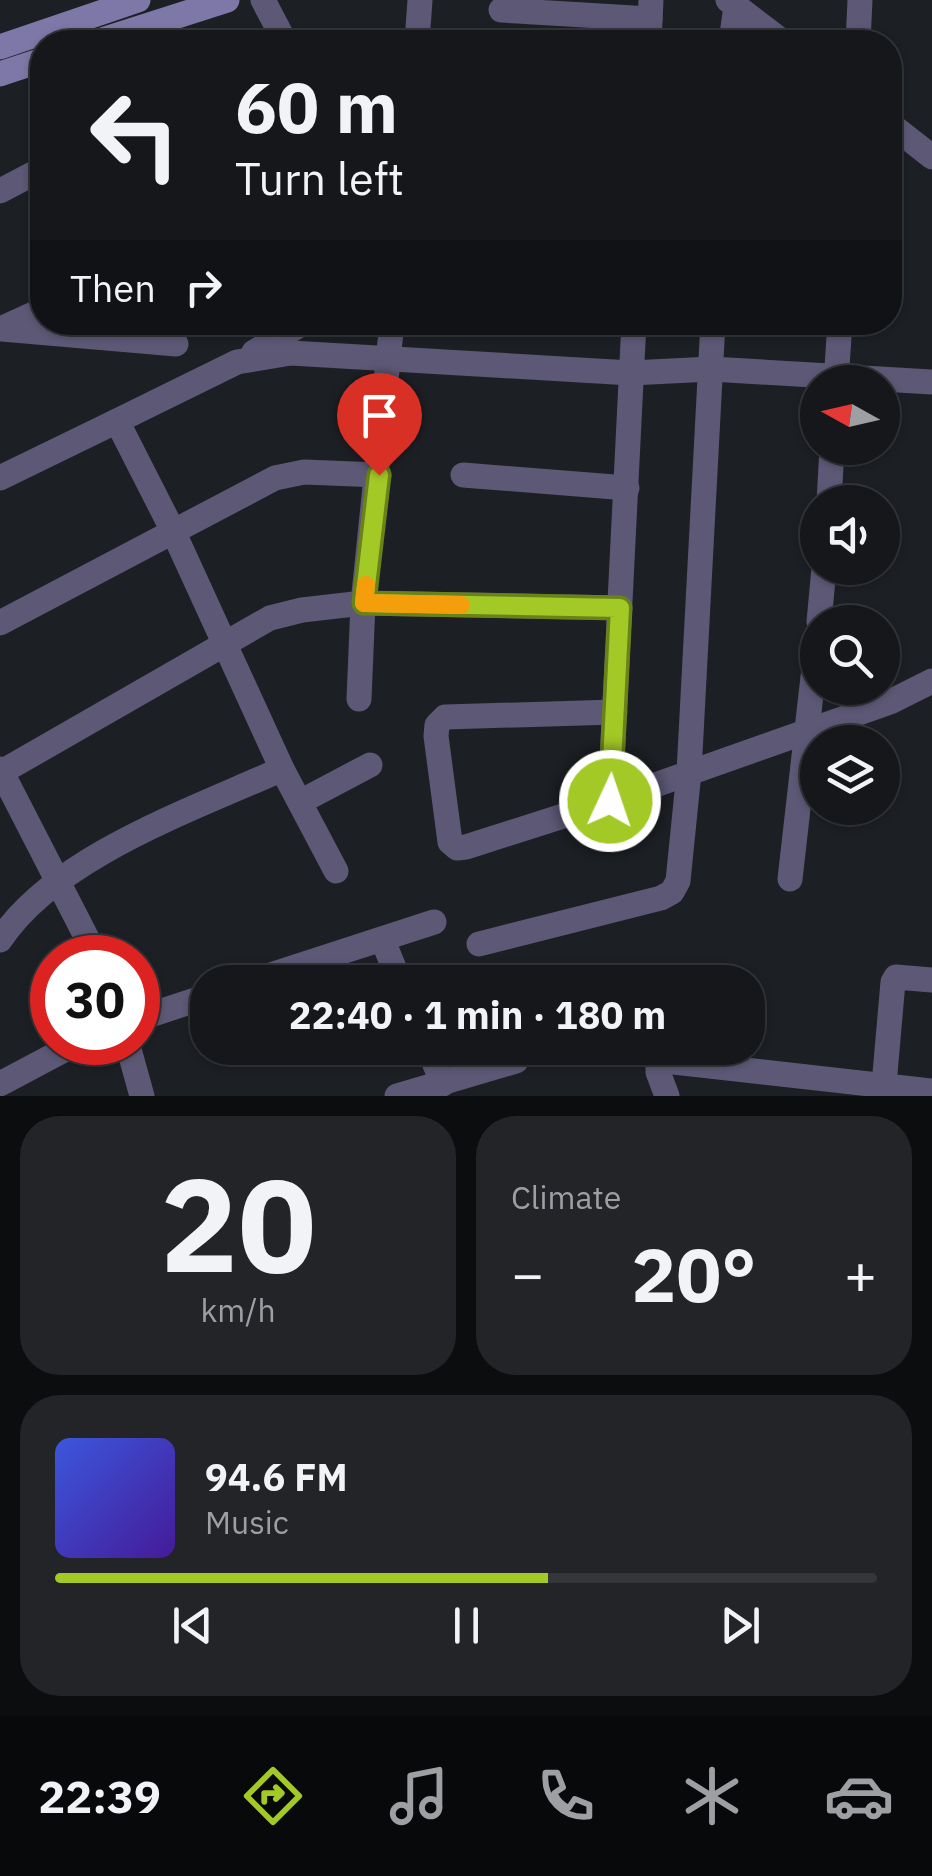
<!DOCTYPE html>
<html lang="en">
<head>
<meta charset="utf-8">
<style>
	body { margin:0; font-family:"IBM Plex Sans",sans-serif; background:#222428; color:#f1f3f6; height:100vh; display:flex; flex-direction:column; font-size:38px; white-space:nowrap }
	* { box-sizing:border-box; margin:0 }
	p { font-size:32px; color:#9d9fa3 }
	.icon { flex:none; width:55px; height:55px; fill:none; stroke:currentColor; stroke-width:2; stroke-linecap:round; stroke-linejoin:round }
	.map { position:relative; height:1096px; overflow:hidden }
	.drawer { display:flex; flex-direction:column; gap:20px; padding:20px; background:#0c0d0f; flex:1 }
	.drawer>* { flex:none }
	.banner { position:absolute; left:30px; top:30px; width:872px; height:305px; border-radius:40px; box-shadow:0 2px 8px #0004,0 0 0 2px #34363a; background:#15171b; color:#f1f3f6; overflow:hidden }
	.needle { width:65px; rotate:278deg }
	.fabs { position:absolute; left:800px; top:365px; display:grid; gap:20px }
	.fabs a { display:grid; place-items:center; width:100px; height:100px; border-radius:50%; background:#15171b; box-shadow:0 2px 8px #0004,0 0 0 2px #34363a; font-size:50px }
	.speed { position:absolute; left:30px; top:935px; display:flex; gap:20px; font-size:50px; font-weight:700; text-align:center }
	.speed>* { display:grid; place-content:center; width:130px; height:130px; border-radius:50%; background:#15171b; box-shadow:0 2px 8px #0004,0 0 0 2px #34363a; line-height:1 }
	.speed .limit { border:15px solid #d22; background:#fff; color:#111 }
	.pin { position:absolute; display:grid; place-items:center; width:85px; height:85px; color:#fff; margin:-102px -42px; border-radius:50% 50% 50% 0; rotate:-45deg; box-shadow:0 0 10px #0007 }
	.pin .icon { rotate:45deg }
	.me { position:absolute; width:110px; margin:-55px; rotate:3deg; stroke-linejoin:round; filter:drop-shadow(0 0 8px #0008) }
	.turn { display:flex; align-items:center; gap:35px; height:210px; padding:0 40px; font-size:45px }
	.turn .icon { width:130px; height:130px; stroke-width:2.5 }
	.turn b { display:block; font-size:70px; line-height:85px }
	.then { display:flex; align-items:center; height:95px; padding:0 40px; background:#0003; gap:20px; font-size:38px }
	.big { font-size:75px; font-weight:700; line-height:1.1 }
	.drawer .widget { flex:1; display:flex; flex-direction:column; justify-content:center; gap:15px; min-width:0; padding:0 35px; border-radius:40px; background:#222428 }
	.drawer .dial { align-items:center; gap:0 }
	.dial b { font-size:130px; line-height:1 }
	.song { display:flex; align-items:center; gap:30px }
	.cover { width:120px; height:120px; border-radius:15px; background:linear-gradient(135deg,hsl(230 70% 55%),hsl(260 70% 35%)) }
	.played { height:10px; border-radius:5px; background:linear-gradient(90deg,#a3c926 60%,#34363a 60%) }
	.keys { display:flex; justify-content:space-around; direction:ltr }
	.heat { display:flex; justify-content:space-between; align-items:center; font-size:55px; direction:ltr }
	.drawer .tiles { flex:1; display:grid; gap:20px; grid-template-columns:1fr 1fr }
	.widget:last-child { grid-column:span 2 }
	.trip { position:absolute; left:190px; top:965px; width:575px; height:100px; border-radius:40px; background:#15171b; box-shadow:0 2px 8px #0004,0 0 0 2px #34363a; font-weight:700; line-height:100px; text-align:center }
	.menu { display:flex; height:160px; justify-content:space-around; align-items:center; background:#08090b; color:#9d9fa3 }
	.menu .icon { width:70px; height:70px }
	.menu .active { color:#a3c926 }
	.menu b { font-size:45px; color:#f1f3f6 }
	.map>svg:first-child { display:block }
</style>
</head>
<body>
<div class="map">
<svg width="932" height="1096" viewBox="0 0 932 1096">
	<rect width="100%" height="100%" fill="#1c1f24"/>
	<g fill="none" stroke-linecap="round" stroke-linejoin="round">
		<g stroke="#5c5876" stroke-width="25">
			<polyline points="263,0 285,42"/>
			<polyline points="728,0 736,6 731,42"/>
			<polyline points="736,6 783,42"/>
			<polyline points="501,10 650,19"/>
			<polyline points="417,42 420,0"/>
			<polyline points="649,42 651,0"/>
			<polyline points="858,42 860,0"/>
			<polyline points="890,124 932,157"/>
			<polyline points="0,191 42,169"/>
			<polyline points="5,327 42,310"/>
			<polyline points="2,329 176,344"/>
			<polyline points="254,352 305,322"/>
			<polyline points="836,382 840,322"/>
			<polyline points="117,421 237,362 291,353 631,373 711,369 932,382"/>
			<polyline points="463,475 627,488"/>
			<polyline points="0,478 117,421 173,531 282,769"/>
			<polyline points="829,502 832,448"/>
			<polyline points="819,622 824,568"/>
			<polyline points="0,623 275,478 304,472 379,475"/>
			<polyline points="359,699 363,603 392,322"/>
			<polyline points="615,712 445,717 437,725 436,736 450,842 457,848 466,847 610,801 890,702 932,681"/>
			<polyline points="0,769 92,948"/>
			<polyline points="0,773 270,618 302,610 363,603 620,608"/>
			<polyline points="610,801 634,322"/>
			<polyline points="300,802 370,765"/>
			<polyline points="790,879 818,633"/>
			<path d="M 0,940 C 56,856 192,810 282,769 L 336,871"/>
			<polyline points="383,941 400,982"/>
			<polyline points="479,944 661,898 672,892 678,881 689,772 713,322"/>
			<polyline points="249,982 434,922"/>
			<polyline points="138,1019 208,996"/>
			<polyline points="127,1042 142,1096"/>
			<polyline points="428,1048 443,1084"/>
			<polyline points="0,1084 79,1042"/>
			<polyline points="397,1096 516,1061 512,1048"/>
			<polyline points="667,1096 658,1072 658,1064 665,1061 932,1091"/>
			<polyline points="883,1096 893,982 896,977 932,980"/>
		</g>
		<g stroke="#7e78a8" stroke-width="25">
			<polyline points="96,42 227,0"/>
			<polyline points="0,47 138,0"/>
			<polyline points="0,74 42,60"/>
		</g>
	</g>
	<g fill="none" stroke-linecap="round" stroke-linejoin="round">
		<g stroke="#6a8319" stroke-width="25">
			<polyline id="route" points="379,475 364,603 620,608 610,801"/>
		</g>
		<use href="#route" stroke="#a3c926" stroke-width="18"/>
		<polyline stroke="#f59e0b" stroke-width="18" points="366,585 364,603 461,605"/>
	</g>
</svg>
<div class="fabs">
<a><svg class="needle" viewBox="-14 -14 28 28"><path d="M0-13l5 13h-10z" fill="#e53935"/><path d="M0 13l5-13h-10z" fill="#9d9fa3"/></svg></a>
<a><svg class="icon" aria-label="sound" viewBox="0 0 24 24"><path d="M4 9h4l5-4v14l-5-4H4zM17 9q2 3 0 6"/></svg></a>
<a><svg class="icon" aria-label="search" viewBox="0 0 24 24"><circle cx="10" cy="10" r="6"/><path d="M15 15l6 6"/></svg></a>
<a><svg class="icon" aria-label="layers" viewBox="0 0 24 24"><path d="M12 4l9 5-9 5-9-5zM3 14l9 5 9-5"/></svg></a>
</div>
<div class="speed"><div class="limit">30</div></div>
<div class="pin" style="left:379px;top:475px;background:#d93025"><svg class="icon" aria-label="arrive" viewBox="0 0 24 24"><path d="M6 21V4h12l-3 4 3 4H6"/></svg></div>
<svg class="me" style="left:610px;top:801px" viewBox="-20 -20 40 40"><circle r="17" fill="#a3c926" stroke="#fff" stroke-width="3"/><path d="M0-11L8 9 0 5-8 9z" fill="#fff"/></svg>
<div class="trip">22:40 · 1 min · 180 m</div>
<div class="banner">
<div class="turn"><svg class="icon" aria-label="left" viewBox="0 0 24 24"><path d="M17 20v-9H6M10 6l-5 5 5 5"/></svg><div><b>60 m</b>Turn left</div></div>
<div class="then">Then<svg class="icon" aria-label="right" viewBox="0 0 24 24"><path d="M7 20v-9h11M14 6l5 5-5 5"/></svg></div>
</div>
</div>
<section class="drawer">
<div class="tiles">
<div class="widget dial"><b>20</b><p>km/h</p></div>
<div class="widget"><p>Climate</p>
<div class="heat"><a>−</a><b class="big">20°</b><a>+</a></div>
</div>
<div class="widget">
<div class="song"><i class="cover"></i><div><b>94.6 FM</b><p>Music</p></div></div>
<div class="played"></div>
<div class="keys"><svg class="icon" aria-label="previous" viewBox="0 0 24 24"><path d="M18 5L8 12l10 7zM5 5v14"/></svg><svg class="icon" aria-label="pause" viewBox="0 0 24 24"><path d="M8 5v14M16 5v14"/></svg><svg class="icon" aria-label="next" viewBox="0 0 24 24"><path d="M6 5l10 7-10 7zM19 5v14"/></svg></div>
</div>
</div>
</section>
<nav class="menu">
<b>22:39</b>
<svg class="icon active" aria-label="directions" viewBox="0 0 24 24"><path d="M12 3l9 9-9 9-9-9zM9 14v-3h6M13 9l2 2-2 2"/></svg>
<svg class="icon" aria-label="music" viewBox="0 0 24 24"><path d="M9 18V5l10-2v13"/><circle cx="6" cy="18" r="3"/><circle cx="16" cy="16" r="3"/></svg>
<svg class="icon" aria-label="phone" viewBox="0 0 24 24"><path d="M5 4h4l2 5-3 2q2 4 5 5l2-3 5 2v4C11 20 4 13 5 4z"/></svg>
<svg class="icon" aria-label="climate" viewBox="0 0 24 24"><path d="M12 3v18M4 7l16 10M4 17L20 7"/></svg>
<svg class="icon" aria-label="car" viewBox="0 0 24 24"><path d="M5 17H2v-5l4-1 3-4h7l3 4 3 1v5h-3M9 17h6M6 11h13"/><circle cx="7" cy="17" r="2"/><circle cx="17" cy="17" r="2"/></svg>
</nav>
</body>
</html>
